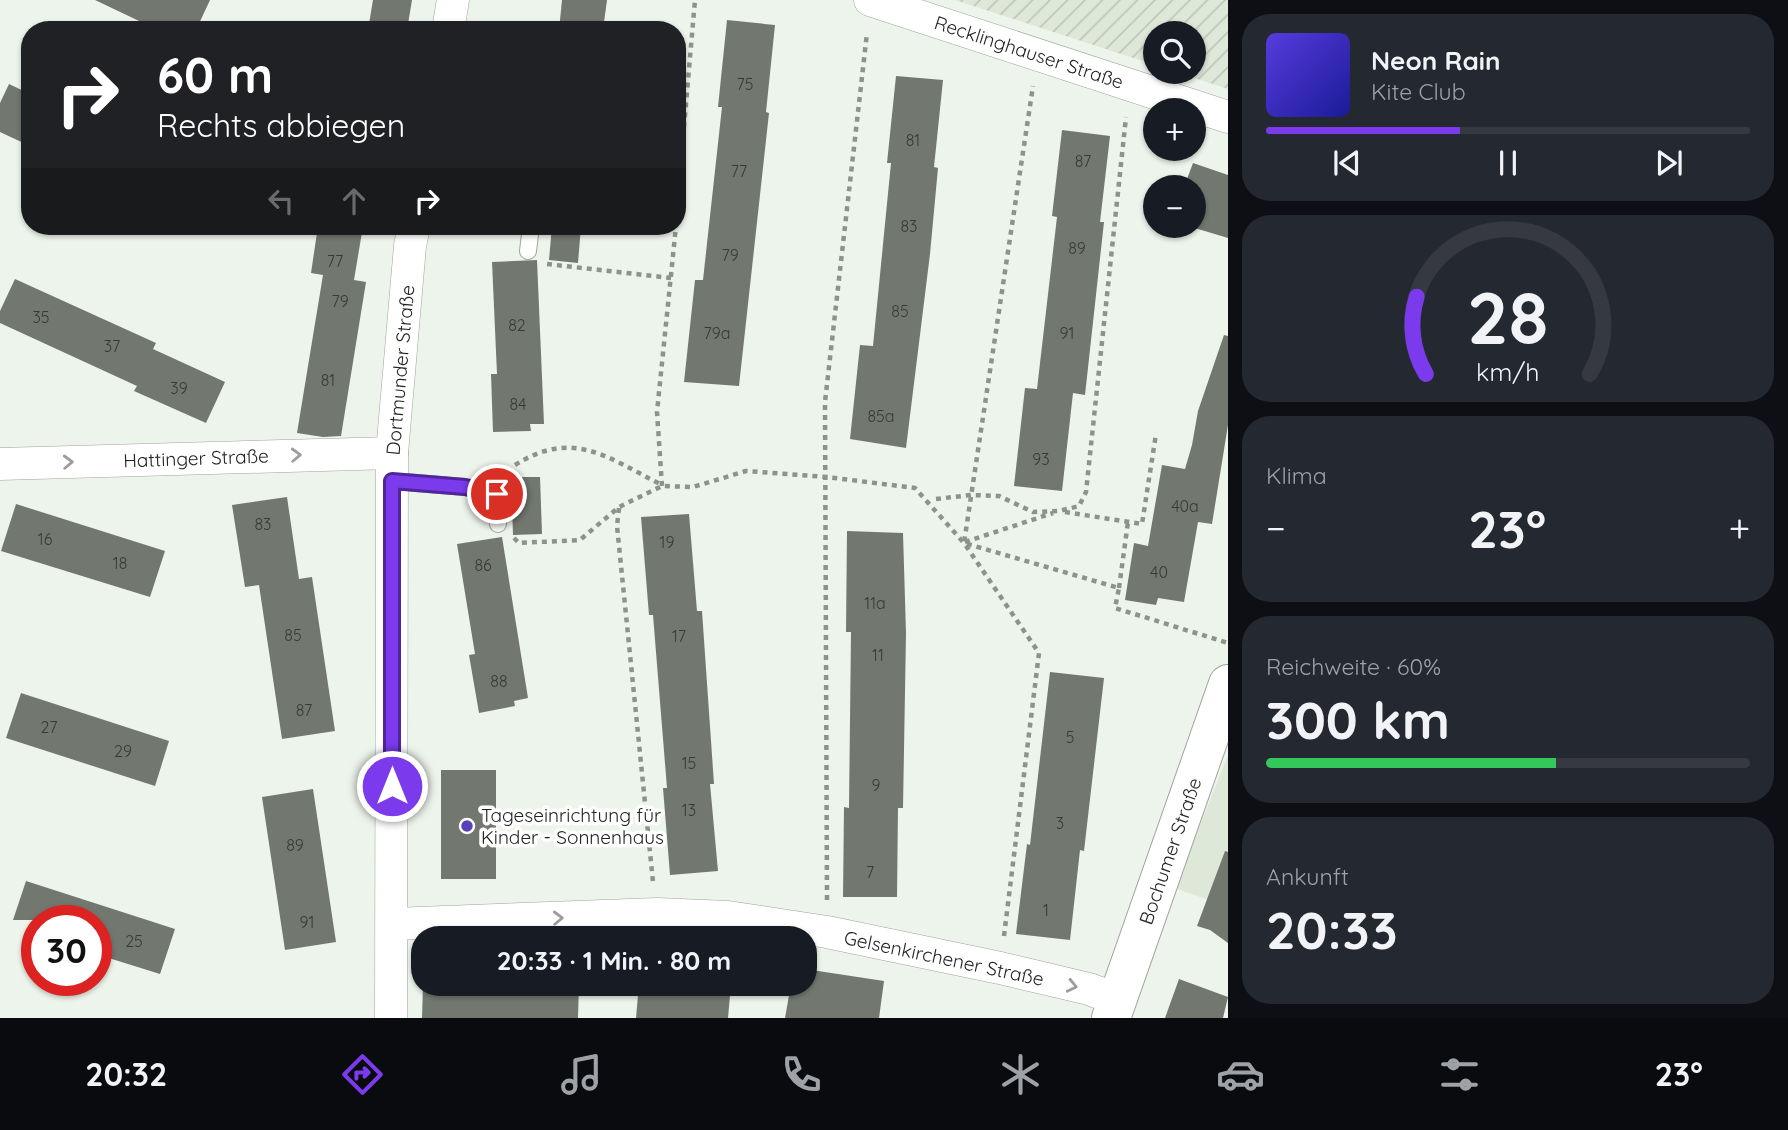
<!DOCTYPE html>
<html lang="de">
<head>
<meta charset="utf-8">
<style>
	body { margin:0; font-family:Quicksand,sans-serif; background:#242831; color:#f1f3f6; height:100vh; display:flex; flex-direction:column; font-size:26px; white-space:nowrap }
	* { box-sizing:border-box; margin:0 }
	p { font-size:23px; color:#9ea1a6 }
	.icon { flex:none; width:38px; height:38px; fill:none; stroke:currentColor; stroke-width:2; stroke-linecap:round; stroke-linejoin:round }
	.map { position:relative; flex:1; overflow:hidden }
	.panel { display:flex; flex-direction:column; gap:14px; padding:14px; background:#0d0f14; width:560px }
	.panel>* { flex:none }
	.banner { position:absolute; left:21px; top:21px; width:665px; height:214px; border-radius:28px; box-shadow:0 2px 5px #0004; background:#202124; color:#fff; overflow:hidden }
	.tools { position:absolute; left:1143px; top:21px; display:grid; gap:14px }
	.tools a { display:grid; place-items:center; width:63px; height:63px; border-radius:50%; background:#171b24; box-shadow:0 2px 5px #0004; font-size:35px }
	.speed { position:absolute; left:21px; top:905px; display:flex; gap:14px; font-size:35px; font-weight:700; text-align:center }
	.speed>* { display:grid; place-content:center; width:91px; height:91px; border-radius:50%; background:#171b24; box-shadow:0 2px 5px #0004; line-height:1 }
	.speed .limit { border:10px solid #d22; background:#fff; color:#111 }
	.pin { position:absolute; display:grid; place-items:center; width:60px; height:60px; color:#fff; margin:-30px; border:4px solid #fff; border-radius:50%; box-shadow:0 2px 7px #0007 }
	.me { position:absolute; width:77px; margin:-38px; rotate:0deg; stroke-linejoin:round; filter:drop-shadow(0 0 5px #0008) }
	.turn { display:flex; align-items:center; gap:24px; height:147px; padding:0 21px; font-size:32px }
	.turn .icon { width:91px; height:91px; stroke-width:2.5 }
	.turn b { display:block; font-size:49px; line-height:60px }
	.lanes { display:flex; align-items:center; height:66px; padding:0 21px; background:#0003; justify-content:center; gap:35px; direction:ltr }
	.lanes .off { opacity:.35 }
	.big { font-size:52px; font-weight:700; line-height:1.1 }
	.panel .tile { flex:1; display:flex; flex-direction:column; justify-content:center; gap:10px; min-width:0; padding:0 24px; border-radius:28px; background:#242831 }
	.panel .dial { align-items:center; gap:0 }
	.dial svg { height:182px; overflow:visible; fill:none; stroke:#363941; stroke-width:7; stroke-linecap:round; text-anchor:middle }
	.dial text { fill:#f1f3f6; stroke:none }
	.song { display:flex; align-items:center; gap:21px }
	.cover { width:84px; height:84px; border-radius:10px; background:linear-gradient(135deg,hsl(250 70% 55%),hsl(240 70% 35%)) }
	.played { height:7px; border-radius:4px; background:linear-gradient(90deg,#7c3aed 40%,#363941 40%) }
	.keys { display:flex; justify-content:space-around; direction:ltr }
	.heat { display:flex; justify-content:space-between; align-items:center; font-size:38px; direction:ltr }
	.charge { height:10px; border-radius:5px; background:linear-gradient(90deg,#34c759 60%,#363941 0) }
	.trip { position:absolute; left:411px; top:926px; width:406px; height:70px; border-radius:28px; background:#171b24; box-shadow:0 2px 5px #0004; font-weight:700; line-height:70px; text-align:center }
	.tabs { display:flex; height:112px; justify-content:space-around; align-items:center; background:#090b0e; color:#9ea1a6 }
	.tabs .icon { width:49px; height:49px }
	.tabs .active { color:#7c3aed }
	.tabs b { font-size:32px; color:#f1f3f6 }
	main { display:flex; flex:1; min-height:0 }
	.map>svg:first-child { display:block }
</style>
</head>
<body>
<main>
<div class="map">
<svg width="1228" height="1018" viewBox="0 0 1228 1018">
	<defs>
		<pattern id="industrial-furrows" width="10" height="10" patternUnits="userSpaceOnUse" patternTransform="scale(1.75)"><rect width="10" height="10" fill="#dde8d9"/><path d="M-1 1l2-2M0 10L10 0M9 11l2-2" fill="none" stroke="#bdc7ba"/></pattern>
	</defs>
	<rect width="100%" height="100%" fill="#edf4eb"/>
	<polygon fill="#dde8d9" points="1228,755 1228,907 1175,888"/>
	<polygon fill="url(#industrial-furrows)" points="955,0 1228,0 1228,89 1176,72 1194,72 1194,33 1155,33 1155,65"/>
	<g fill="#727870">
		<polygon points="95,0 210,0 196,30 158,30"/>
		<polygon points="373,0 412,0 407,30 368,30"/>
		<polygon points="562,0 607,0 603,30 559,30"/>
		<polygon points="727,20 775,25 766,112 769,113 739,386 684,382 695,280 703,280 722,107 718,107"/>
		<polygon points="896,76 943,80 934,167 938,168 930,254 906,448 850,439 860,345 873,346 891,163 887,163"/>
		<polygon points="9,84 30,94 30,146 0,132 0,103"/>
		<polygon points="1062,130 1110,136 1100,222 1104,222 1085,395 1073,393 1062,491 1014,486 1025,388 1037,389 1057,217 1052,216"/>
		<polygon points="1193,163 1228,175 1228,238 1188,226 1194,226 1194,187 1184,187"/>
		<polygon points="318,226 363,226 354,280 366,282 341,436 323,437 297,433 323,275 311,273"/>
		<polygon points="552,226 581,226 578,263 549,260"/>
		<polygon points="537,260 544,424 530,424 531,431 493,432 491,374 497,374 492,262"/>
		<polygon points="15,279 156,343 153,349 225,382 206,423 134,391 137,386 0,323 0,311"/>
		<polygon points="1224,335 1228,336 1228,425 1212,524 1198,522 1184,602 1158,598 1156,605 1125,600 1134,543 1148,546 1162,465 1185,469 1192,445 1198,411"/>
		<polygon points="511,477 540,477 542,534 513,535"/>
		<polygon points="287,497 299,579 312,577 335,731 282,739 259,585 245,587 232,505"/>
		<polygon points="16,504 165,551 150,597 1,551"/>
		<polygon points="689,514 697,611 702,611 714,784 710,784 718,871 670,875 663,788 667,788 653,615 649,615 641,517"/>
		<polygon points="847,531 903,533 906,633 903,808 898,808 897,897 843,897 844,807 849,808 851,632 846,632"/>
		<polygon points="502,537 528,698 514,701 515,706 479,713 469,655 475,654 457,544"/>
		<polygon points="1050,672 1104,678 1084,851 1080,850 1070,940 1016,934 1027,844 1030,845"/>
		<polygon points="21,693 169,741 155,786 6,738"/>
		<rect x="441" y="770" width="55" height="109"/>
		<polygon points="313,789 336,942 285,950 262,797"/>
		<polygon points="1225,851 1228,852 1228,943 1210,930 1197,926"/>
		<polygon points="26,881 175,929 160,974 96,954 96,920 13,920"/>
		<polygon points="805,969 884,981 879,1018 785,1018 791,984 805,984"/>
		<polygon points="1179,979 1228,997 1223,1018 1165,1018"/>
		<polygon points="423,984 579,984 578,1018 422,1018"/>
		<polygon points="639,984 731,984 728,1018 636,1018"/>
	</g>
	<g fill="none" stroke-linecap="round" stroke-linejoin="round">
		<g stroke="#9ea49c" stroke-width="18">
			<g id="lane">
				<polyline points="528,251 531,226"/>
				<polyline points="496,476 498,524"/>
				<polyline points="392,481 465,487 497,493"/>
			</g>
		</g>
		<g stroke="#9ea49c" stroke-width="33">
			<g id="street">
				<polyline points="870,0 1228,117"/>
				<polyline points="448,30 453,0"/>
				<polyline points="0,464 392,453"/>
				<polyline points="392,924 657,914 728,917 827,932 1000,968 1089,989 1118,1000"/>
				<polyline points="391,1018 392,453 410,246 414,226"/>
			</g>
		</g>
		<g stroke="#9ea49c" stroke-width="40">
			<polyline id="secondary" points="1111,1018 1228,684"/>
		</g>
		<g stroke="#8e928c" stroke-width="4.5" stroke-dasharray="5 5" stroke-linecap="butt">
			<polyline points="677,207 695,0"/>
			<polyline points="547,264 671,278"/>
			<path d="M 515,465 C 574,428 608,458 662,485"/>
			<polyline points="662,486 657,412 676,226"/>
			<polyline points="936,499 971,495 999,496 1033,512 1059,511 1079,506 1086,492 1126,117"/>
			<polyline points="619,508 617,526 653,882"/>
			<polyline points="1065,512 1142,524 1156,434"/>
			<polyline points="514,538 519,543 580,540 619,507 662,486 693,487 746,471 827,477 915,488 964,543 1119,588 1115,608 1228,643"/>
			<polyline points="965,542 1053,513"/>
			<polyline points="1119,588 1128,522"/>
			<polyline points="827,900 825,402 867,33"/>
			<polyline points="1004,936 1039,653 964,543 1033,86"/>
		</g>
		<use href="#lane" stroke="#fff" stroke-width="16"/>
		<use href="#street" stroke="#fff" stroke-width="32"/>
		<use href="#secondary" stroke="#fff" stroke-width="38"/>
	</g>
	<defs><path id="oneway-chevron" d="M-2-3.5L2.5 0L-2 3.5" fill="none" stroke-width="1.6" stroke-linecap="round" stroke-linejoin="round" transform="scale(1.75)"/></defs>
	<g stroke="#9c9d9c">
		<use href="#oneway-chevron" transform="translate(296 455) rotate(-2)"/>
		<use href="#oneway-chevron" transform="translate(68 462) rotate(-2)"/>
		<use href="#oneway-chevron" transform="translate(558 918) rotate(-2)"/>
		<use href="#oneway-chevron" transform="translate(1072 986) rotate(13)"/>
	</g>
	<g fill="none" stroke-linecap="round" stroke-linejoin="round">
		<g stroke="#51269a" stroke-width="18">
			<polyline id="route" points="392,786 392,481 465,487 497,494"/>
		</g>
		<use href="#route" stroke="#7c3aed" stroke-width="12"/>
	</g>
	<circle fill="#5a41b9" stroke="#fff" stroke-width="2.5" cx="467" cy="826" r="7"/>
	<g text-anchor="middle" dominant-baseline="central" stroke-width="7" stroke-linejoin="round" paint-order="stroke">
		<g font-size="16" fill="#373a36">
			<text x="745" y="84">75</text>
			<text x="913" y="140">81</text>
			<text x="1083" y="161">87</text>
			<text x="739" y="171">77</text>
			<text x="909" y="226">83</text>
			<text x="1077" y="248">89</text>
			<text x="730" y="255">79</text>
			<text x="335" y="261">77</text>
			<text x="340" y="301">79</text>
			<text x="900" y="311">85</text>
			<text x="41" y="317">35</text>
			<text x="517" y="325">82</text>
			<text x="717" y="333">79a</text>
			<text x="1067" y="333">91</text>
			<text x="112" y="346">37</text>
			<text x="328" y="380">81</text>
			<text x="179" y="388">39</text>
			<text x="518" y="404">84</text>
			<text x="881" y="416">85a</text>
			<text x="1041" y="459">93</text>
			<text x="1185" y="506">40a</text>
			<text x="263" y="524">83</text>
			<text x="45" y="539">16</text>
			<text x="667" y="542">19</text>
			<text x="120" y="563">18</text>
			<text x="483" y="565">86</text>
			<text x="1159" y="572">40</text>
			<text x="875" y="603">11a</text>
			<text x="293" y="635">85</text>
			<text x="679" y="636">17</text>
			<text x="878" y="655">11</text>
			<text x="499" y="681">88</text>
			<text x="304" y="710">87</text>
			<text x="49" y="727">27</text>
			<text x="1070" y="737">5</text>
			<text x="123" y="751">29</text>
			<text x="689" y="763">15</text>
			<text x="876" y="785">9</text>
			<text x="689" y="810">13</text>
			<text x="1060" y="823">3</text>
			<text x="295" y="845">89</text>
			<text x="870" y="872">7</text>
			<text x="1046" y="910">1</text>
			<text x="307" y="922">91</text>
			<text x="134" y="941">25</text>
		</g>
		<g font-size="19" fill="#232522" stroke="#fff">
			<text transform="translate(1029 52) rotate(18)">Recklinghauser Straße</text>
			<text transform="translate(400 370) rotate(-85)">Dortmunder Straße</text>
			<text transform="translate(196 458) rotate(-2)">Hattinger Straße</text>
			<text transform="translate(1170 851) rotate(-71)">Bochumer Straße</text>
			<text transform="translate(944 958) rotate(12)">Gelsenkirchener Straße</text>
		</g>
		<g font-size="19" fill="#232522" stroke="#fff" text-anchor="start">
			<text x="481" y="815">Tageseinrichtung für<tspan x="481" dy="22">Kinder - Sonnenhaus</tspan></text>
		</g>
	</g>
</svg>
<div class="tools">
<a><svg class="icon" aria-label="search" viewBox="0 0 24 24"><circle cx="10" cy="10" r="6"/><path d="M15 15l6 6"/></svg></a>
<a>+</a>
<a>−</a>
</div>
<div class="speed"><div class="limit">30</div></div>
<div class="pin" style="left:497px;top:494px;background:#d93025"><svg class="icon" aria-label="arrive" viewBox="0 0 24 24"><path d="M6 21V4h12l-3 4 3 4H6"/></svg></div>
<svg class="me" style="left:392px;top:786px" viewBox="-20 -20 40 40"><circle r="17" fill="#7c3aed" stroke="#fff" stroke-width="3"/><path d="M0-11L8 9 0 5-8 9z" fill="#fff"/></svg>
<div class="trip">20:33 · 1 Min. · 80 m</div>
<div class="banner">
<div class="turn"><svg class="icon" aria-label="right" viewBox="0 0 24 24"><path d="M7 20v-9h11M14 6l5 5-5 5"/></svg><div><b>60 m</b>Rechts abbiegen</div></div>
<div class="lanes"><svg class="icon off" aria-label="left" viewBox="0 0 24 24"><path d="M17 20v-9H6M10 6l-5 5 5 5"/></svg><svg class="icon off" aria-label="ahead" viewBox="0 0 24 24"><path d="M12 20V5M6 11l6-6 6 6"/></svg><svg class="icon" aria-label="right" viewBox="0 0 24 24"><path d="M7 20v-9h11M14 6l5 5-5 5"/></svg></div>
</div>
</div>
<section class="panel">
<div class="tile">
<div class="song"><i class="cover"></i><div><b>Neon Rain</b><p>Kite Club</p></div></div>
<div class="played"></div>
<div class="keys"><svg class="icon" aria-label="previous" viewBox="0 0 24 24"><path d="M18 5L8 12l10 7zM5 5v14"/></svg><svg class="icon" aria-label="pause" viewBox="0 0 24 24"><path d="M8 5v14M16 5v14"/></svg><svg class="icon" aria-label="next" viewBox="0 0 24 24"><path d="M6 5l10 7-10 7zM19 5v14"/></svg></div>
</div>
<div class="tile dial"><svg viewBox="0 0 100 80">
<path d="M14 69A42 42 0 1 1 86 69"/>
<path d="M14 69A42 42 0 0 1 10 35" stroke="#7c3aed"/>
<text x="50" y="56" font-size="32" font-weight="700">28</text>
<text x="50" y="72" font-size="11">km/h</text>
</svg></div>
<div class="tile"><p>Klima</p>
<div class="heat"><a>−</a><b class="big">23°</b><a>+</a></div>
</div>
<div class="tile"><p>Reichweite · 60%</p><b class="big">300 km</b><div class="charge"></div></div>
<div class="tile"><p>Ankunft</p><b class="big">20:33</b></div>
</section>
</main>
<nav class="tabs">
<b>20:32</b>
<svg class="icon active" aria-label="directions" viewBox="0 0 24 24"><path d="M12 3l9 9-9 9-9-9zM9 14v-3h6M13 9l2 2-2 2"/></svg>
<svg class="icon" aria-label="music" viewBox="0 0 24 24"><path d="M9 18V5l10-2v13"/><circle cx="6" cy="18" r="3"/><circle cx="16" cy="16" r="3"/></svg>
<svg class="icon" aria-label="phone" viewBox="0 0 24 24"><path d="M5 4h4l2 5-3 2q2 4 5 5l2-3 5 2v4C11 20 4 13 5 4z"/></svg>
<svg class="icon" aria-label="climate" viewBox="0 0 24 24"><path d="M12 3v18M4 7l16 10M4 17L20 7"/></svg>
<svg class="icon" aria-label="car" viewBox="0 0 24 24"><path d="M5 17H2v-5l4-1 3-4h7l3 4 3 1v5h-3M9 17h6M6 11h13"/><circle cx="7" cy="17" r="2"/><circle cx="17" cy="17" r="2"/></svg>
<svg class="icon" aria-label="filters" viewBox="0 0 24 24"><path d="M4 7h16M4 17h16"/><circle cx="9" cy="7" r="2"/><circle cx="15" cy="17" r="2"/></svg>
<b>23°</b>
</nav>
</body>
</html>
